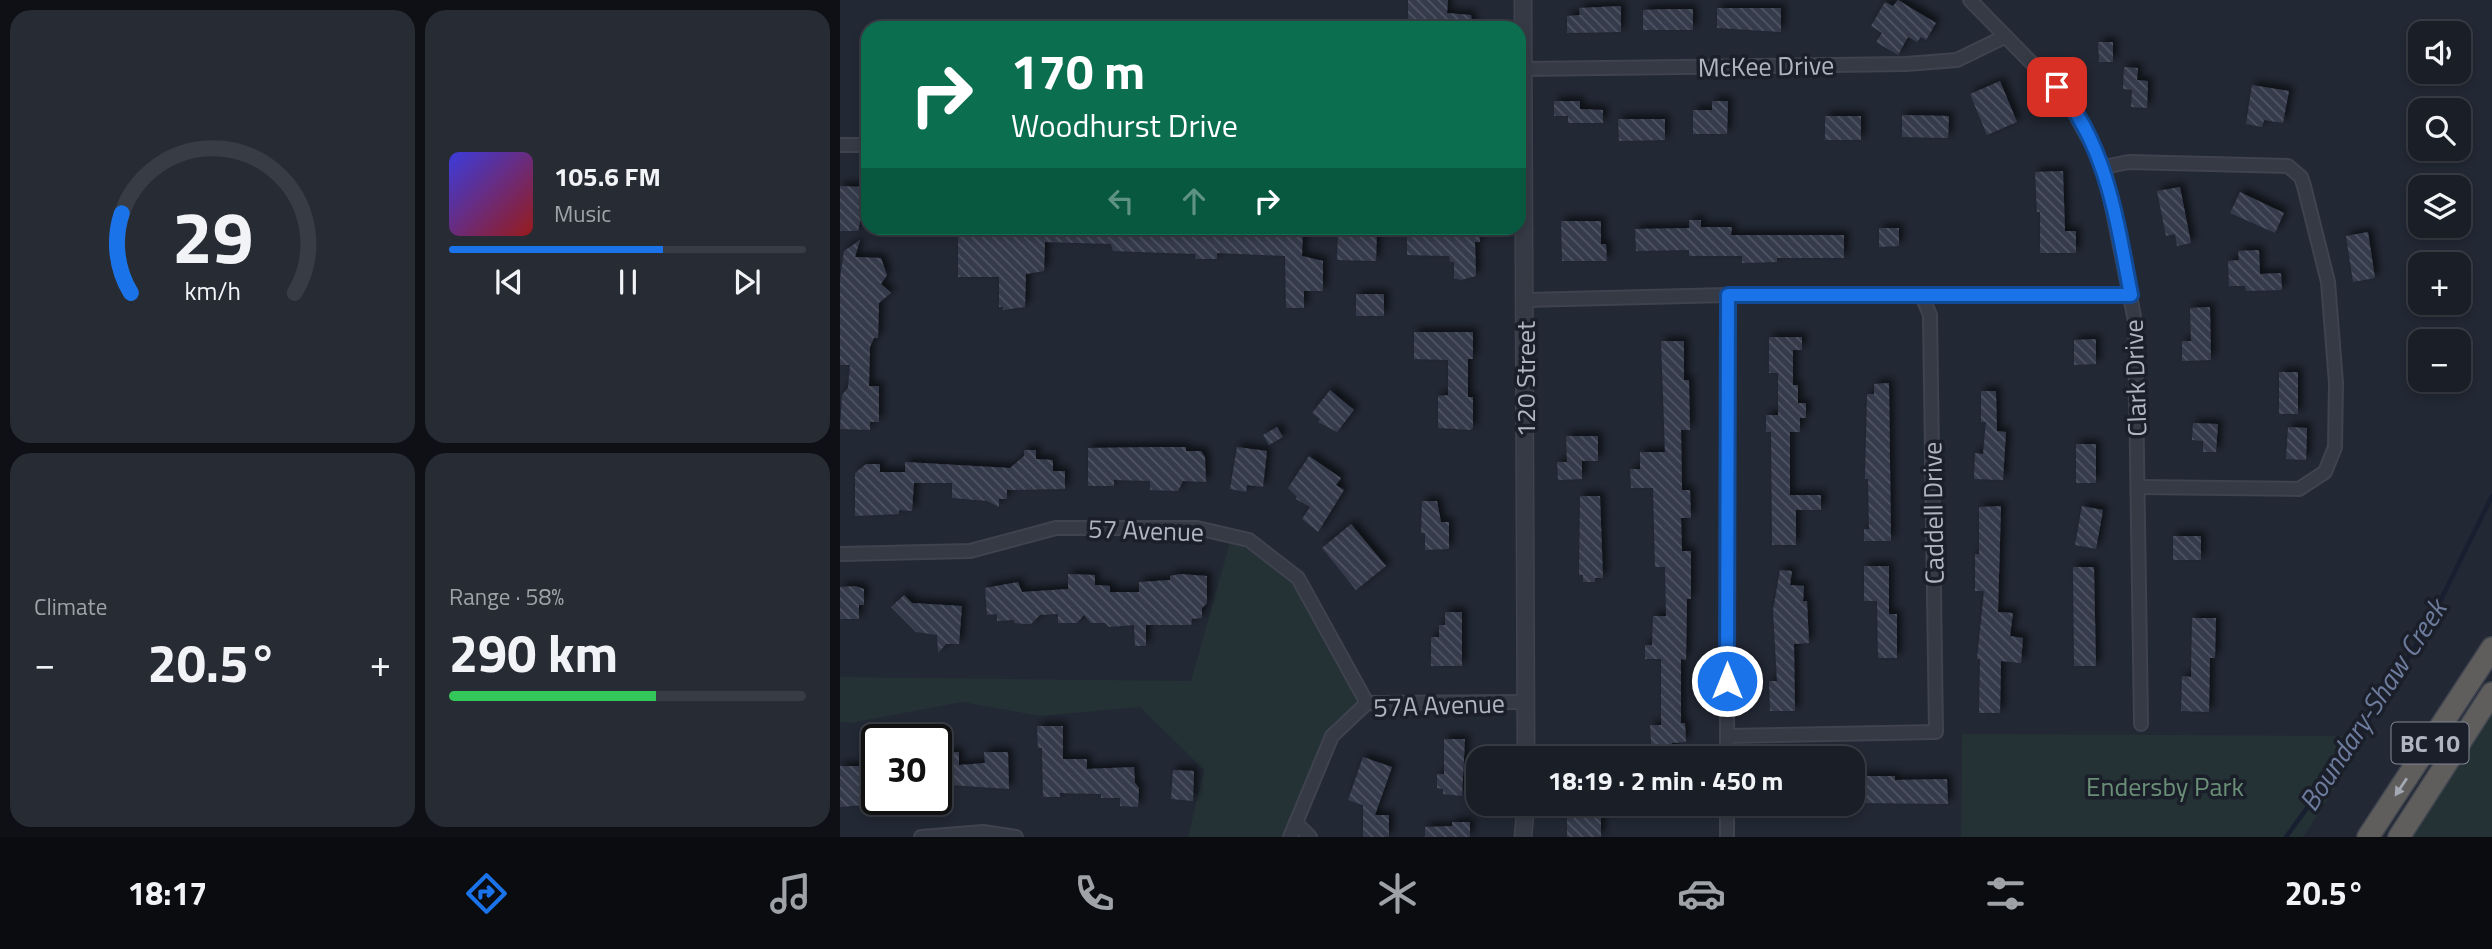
<!DOCTYPE html>
<html lang="en">
<head>
<meta charset="utf-8">
<style>
	body { margin:0; font-family:"Titillium Web",sans-serif; background:#272b33; color:#f1f3f6; height:100vh; display:flex; flex-direction:column; font-size:26px; white-space:nowrap }
	* { box-sizing:border-box; margin:0 }
	p { font-size:23px; color:#9fa2a7 }
	.icon { flex:none; width:38px; height:38px; fill:none; stroke:currentColor; stroke-width:2; stroke-linecap:round; stroke-linejoin:round }
	.map { position:relative; flex:1; overflow:hidden }
	.drawer { display:flex; flex-direction:column; gap:10px; padding:10px; background:#0e1015; width:840px }
	.drawer>* { flex:none }
	.top-card { position:absolute; left:21px; top:21px; width:665px; height:214px; border-radius:21px; box-shadow:0 4px 10px #0003,0 0 0 2px #383c44; background:#0b6e4f; color:#fff; overflow:hidden }
	.controls { position:absolute; left:1568px; top:21px; display:grid; gap:14px }
	.controls a { display:grid; place-items:center; width:63px; height:63px; border-radius:14px; background:#1a1e27; box-shadow:0 4px 10px #0003,0 0 0 2px #383c44; font-size:35px }
	.speed { position:absolute; left:21px; top:724px; display:flex; gap:14px; font-size:35px; font-weight:700; text-align:center }
	.speed>* { display:grid; place-content:center; width:91px; height:91px; border-radius:50%; background:#1a1e27; box-shadow:0 4px 10px #0003,0 0 0 2px #383c44; line-height:1 }
	.speed .limit { border:4px solid #111; border-radius:10px; background:#fff; color:#111 }
	.pin { position:absolute; display:grid; place-items:center; width:60px; height:60px; color:#fff; margin:-30px; border-radius:14px; box-shadow:0 4px 10px #0006 }
	.me { position:absolute; width:77px; margin:-38px; rotate:0deg; stroke-linejoin:round; filter:drop-shadow(0 0 5px #0008) }
	.turn { display:flex; align-items:center; gap:24px; height:147px; padding:0 35px; font-size:32px }
	.turn .icon { width:91px; height:91px; stroke-width:2.5 }
	.turn b { display:block; font-size:49px; line-height:60px }
	.lanes { display:flex; align-items:center; height:66px; padding:0 35px; background:#0003; justify-content:center; gap:35px; direction:ltr }
	.lanes .off { opacity:.35 }
	.big { font-size:52px; font-weight:700; line-height:1.1 }
	.drawer .widget { flex:1; display:flex; flex-direction:column; justify-content:center; gap:10px; min-width:0; padding:0 24px; border-radius:21px; background:#272b33 }
	.drawer .dial { align-items:center; gap:0 }
	.dial svg { height:182px; overflow:visible; fill:none; stroke:#383c44; stroke-width:7; stroke-linecap:round; text-anchor:middle }
	.dial text { fill:#f1f3f6; stroke:none }
	.song { display:flex; align-items:center; gap:21px }
	.cover { width:84px; height:84px; border-radius:10px; background:linear-gradient(135deg,hsl(240 70% 55%),hsl(0 70% 35%)) }
	.played { height:7px; border-radius:4px; background:linear-gradient(90deg,#1a73e8 60%,#383c44 60%) }
	.keys { display:flex; justify-content:space-around; direction:ltr }
	.heat { display:flex; justify-content:space-between; align-items:center; font-size:38px; direction:ltr }
	.charge { height:10px; border-radius:5px; background:linear-gradient(90deg,#34c759 58%,#383c44 0) }
	.drawer .tiles { flex:1; display:grid; gap:10px; grid-template-columns:repeat(2,1fr) }
	.trip { position:absolute; left:626px; top:746px; width:399px; height:70px; border-radius:21px; background:#1a1e27; box-shadow:0 4px 10px #0003,0 0 0 2px #383c44; font-weight:700; line-height:70px; text-align:center }
	.dock { display:flex; height:112px; justify-content:space-around; align-items:center; background:#0a0c10; color:#9fa2a7 }
	.dock .icon { width:49px; height:49px }
	.dock .selected { color:#1a73e8 }
	.dock b { font-size:32px; color:#f1f3f6 }
	main { display:flex; flex:1; min-height:0 }
	.map>svg:first-child { display:block }
</style>
</head>
<body>
<main>
<section class="drawer">
<div class="tiles">
<div class="widget dial"><svg viewBox="0 0 100 80">
<path d="M14 69A42 42 0 1 1 86 69"/>
<path d="M14 69A42 42 0 0 1 10 34" stroke="#1a73e8"/>
<text x="50" y="56" font-size="32" font-weight="700">29</text>
<text x="50" y="72" font-size="11">km/h</text>
</svg></div>
<div class="widget">
<div class="song"><i class="cover"></i><div><b>105.6 FM</b><p>Music</p></div></div>
<div class="played"></div>
<div class="keys"><svg class="icon" aria-label="previous" viewBox="0 0 24 24"><path d="M18 5L8 12l10 7zM5 5v14"/></svg><svg class="icon" aria-label="pause" viewBox="0 0 24 24"><path d="M8 5v14M16 5v14"/></svg><svg class="icon" aria-label="next" viewBox="0 0 24 24"><path d="M6 5l10 7-10 7zM19 5v14"/></svg></div>
</div>
<div class="widget"><p>Climate</p>
<div class="heat"><a>−</a><b class="big">20.5°</b><a>+</a></div>
</div>
<div class="widget"><p>Range · 58%</p><b class="big">290 km</b><div class="charge"></div></div>
</div>
</section>
<div class="map">
<svg width="1652" height="837" viewBox="0 0 1652 837">
	<defs>
		<pattern id="building-back-hatch" width="6" height="6" patternUnits="userSpaceOnUse" patternTransform="scale(1.75)"><rect width="6" height="6" fill="#353b4b"/><path d="M-1 5l2 2M0 0l6 6M5-1l2 2" fill="none" stroke="#505563"/></pattern>
		<filter id="shadow"><feDropShadow dx="4.5" dy="-4.5" stdDeviation="3.5" flood-color="#0009"/></filter>
	</defs>
	<rect width="100%" height="100%" fill="#222834"/>
	<g fill="#243135">
		<path d="M 390,542 C 459,559 489,644 521,701 L 488,731 L 449,831 L 442,837 L 348,837 L 364,770 L 300,707 L 200,716 L 122,702 L 11,723 L 0,722 L 0,677 L 351,681 Z"/>
		<polygon points="1652,715 1652,837 1566,837"/>
		<polygon points="1122,734 1529,736 1463,837 1121,837"/>
	</g>
	<g fill="none" stroke-linecap="round" stroke-linejoin="round">
		<polyline stroke="#171f30" stroke-width="4.5" points="1446,837 1496,768 1585,632 1652,496"/>
	</g>
	<g fill="url(#building-back-hatch)" filter="url(#shadow)">
		<polygon points="568,0 608,0 607,13 631,15 633,28 574,28 574,23 568,21"/>
		<polygon points="1058,0 1096,23 1086,40 1081,37 1077,42 1068,37 1058,55 1036,42 1042,33 1031,26 1045,2 1053,6"/>
		<polygon points="781,6 781,32 727,33 727,16 740,15 739,8"/>
		<polygon points="877,8 941,8 941,32 877,28"/>
		<polygon points="826,9 853,9 853,30 803,30 803,10"/>
		<polygon points="1258,42 1273,42 1273,62 1259,62"/>
		<polygon points="1284,67 1298,68 1297,80 1308,81 1307,108 1291,107 1292,90 1283,89"/>
		<polygon points="1160,81 1177,122 1147,135 1130,94"/>
		<polygon points="1412,85 1449,91 1443,123 1424,120 1422,127 1406,124"/>
		<polygon points="714,101 740,101 740,109 763,110 763,123 728,123 728,116 714,116"/>
		<polygon points="872,101 888,101 887,134 853,134 853,110 872,110"/>
		<polygon points="1062,115 1109,116 1108,138 1062,137"/>
		<rect x="985" y="116" width="36" height="24"/>
		<polygon points="778,119 825,119 825,140 779,141"/>
		<polygon points="1223,171 1225,231 1236,231 1236,253 1200,253 1200,212 1197,212 1195,172"/>
		<polygon points="0,186 24,187 24,193 28,193 27,219 21,218 18,231 0,231"/>
		<polygon points="1340,187 1351,243 1337,246 1335,234 1326,236 1317,191"/>
		<polygon points="1400,192 1444,213 1435,233 1390,213"/>
		<polygon points="849,220 861,220 861,227 892,227 891,235 1004,235 1004,258 937,258 937,262 902,263 902,256 849,256 849,250 796,251 795,229 849,228"/>
		<polygon points="721,221 761,221 761,244 766,244 767,261 722,261"/>
		<polygon points="130,228 254,228 254,233 281,233 281,228 445,233 445,228 463,228 462,256 483,261 483,291 464,291 464,308 446,308 445,256 377,253 377,259 355,259 356,254 273,251 271,244 205,242 204,271 186,274 185,307 163,310 163,307 159,307 159,277 118,277 118,237 120,233 130,233"/>
		<polygon points="498,228 537,229 536,261 497,260"/>
		<polygon points="567,228 639,228 640,242 635,242 636,276 621,280 614,278 614,262 610,262 609,256 567,255"/>
		<polygon points="1039,228 1059,228 1059,246 1039,247"/>
		<polygon points="1528,232 1535,278 1513,282 1506,236"/>
		<polygon points="20,240 15,257 41,258 47,275 41,284 51,293 39,303 38,338 34,338 30,347 29,386 39,386 39,422 30,422 30,430 0,429 2,395 8,388 10,365 0,365 0,279 4,251"/>
		<polygon points="1419,250 1420,274 1441,273 1442,290 1406,291 1405,286 1389,286 1388,261 1399,260 1398,251"/>
		<rect x="516" y="294" width="28" height="22"/>
		<polygon points="1370,307 1371,360 1342,361 1342,341 1351,341 1350,308"/>
		<polygon points="574,332 633,332 633,359 628,359 628,397 633,397 633,428 630,430 598,428 598,396 608,395 608,360 574,359"/>
		<polygon points="929,337 962,337 962,350 953,350 953,385 958,385 958,403 966,403 966,418 960,418 960,432 950,432 950,495 981,495 981,510 956,510 956,545 932,545 931,432 926,432 926,415 938,415 938,373 929,373"/>
		<polygon points="1256,339 1256,364 1234,365 1234,340"/>
		<polygon points="821,341 844,341 844,380 849,380 850,430 841,430 842,490 850,490 851,518 841,518 842,551 851,551 851,599 847,599 846,660 841,659 841,723 845,723 846,742 832,743 833,758 812,758 810,725 821,725 821,659 805,659 805,645 812,645 813,616 826,616 825,567 815,567 813,488 791,488 790,469 800,469 800,452 825,452"/>
		<rect x="1439" y="372" width="19" height="42"/>
		<polygon points="1049,383 1051,541 1024,541 1024,529 1029,529 1028,479 1025,479 1027,394 1034,394 1034,384"/>
		<polygon points="490,390 514,410 497,432 478,422 480,419 472,413"/>
		<polygon points="1141,391 1156,391 1157,431 1166,432 1163,480 1134,479 1135,453 1143,454 1146,422 1141,422"/>
		<polygon points="1353,423 1378,424 1376,452 1363,452 1363,441 1352,440"/>
		<polygon points="437,427 443,437 429,445 423,435"/>
		<polygon points="1448,427 1467,428 1466,460 1446,459"/>
		<polygon points="726,436 758,436 758,461 742,461 742,479 718,480 717,462 727,462"/>
		<rect x="1236" y="444" width="20" height="39"/>
		<polygon points="318,447 346,447 346,451 361,451 365,457 366,482 343,481 338,491 310,490 310,481 274,480 274,486 248,486 248,448"/>
		<polygon points="397,447 427,451 423,487 407,485 406,492 390,489"/>
		<polygon points="184,450 196,450 196,459 213,460 213,471 225,471 225,489 167,490 167,499 159,499 159,507 147,501 112,498 112,483 74,483 72,511 59,510 59,514 15,516 15,473 26,464 40,464 40,472 65,472 65,462 170,468 184,456"/>
		<polygon points="469,456 501,478 496,485 504,490 478,532 462,519 470,507 456,499 457,497 448,488"/>
		<polygon points="740,496 760,496 763,578 755,578 755,582 743,582 743,575 739,575"/>
		<polygon points="582,501 597,501 601,522 609,522 609,549 585,550 585,533 581,533"/>
		<polygon points="1161,506 1158,612 1173,613 1170,636 1183,638 1181,663 1161,661 1160,713 1139,713 1140,659 1137,659 1144,591 1135,591 1135,554 1139,554 1139,507"/>
		<polygon points="1242,506 1263,510 1256,549 1235,545"/>
		<polygon points="511,524 546,566 516,590 482,548"/>
		<rect x="1333" y="536" width="28" height="24"/>
		<polygon points="1024,566 1049,566 1049,614 1057,614 1057,658 1038,658 1037,601 1024,601"/>
		<polygon points="1233,567 1254,567 1256,666 1234,666"/>
		<polygon points="940,570 952,571 950,585 964,586 963,601 967,601 969,643 954,644 955,711 930,711 929,681 937,681 933,611"/>
		<polygon points="228,574 255,575 255,585 270,586 270,592 299,592 299,582 330,580 330,576 340,574 367,576 367,603 362,608 362,618 352,619 351,625 306,625 306,646 295,646 294,625 269,627 265,623 251,623 244,615 237,623 218,623 218,614 200,615 191,624 186,624 174,623 174,620 157,621 157,614 147,615 145,588 178,582 182,592 228,589"/>
		<polygon points="15,586 24,589 24,605 19,605 19,619 0,619 0,587"/>
		<polygon points="64,595 72,603 122,606 119,644 106,644 98,653 97,635 76,632 51,607"/>
		<polygon points="605,612 622,612 622,666 591,666 591,637 599,637 599,625 605,625"/>
		<polygon points="1352,618 1376,618 1375,658 1370,658 1369,712 1341,711 1342,676 1351,677"/>
		<polygon points="197,726 223,726 223,759 247,759 247,769 294,767 295,783 299,788 298,807 280,806 280,798 261,798 261,794 220,793 220,797 203,797 202,748 198,748"/>
		<polygon points="604,739 625,739 622,796 603,794 603,789 597,788 597,774 604,774"/>
		<polygon points="22,742 36,742 37,804 0,807 0,766 22,766"/>
		<polygon points="96,752 119,752 119,765 145,763 144,752 168,752 169,789 96,784"/>
		<polygon points="523,757 552,767 535,815 549,815 549,837 523,837 523,805 508,800"/>
		<polygon points="333,770 354,771 353,801 331,799"/>
		<polygon points="1022,776 1055,776 1055,780 1107,779 1108,804 1022,803"/>
		<rect x="727" y="813" width="34" height="24"/>
		<polygon points="612,822 630,822 630,837 585,837 585,827 612,826"/>
	</g>
	<g fill="none" stroke-linecap="round" stroke-linejoin="round">
		<g stroke="#3f434f" stroke-width="16">
			<g id="minor">
				<polyline points="1130,0 1226,98 1264,167 1295,321 1301,724"/>
				<polyline points="684,69 1066,64 1117,60 1164,37"/>
				<polyline points="0,145 28,145"/>
				<polyline points="1264,167 1289,162 1448,166 1461,177 1464,186 1488,282 1496,383 1495,447 1485,472 1459,489 1298,487"/>
				<polyline points="685,300 888,295 1291,295"/>
				<polyline points="0,554 130,551 216,528 357,528 409,540 458,578 527,703"/>
				<polyline points="887,736 1096,732 1090,315 1082,296"/>
				<polyline points="887,758 888,295"/>
				<polyline points="887,803 887,837"/>
				<polyline points="456,823 470,837"/>
				<polyline points="81,837 143,832 176,837"/>
				<polyline points="450,837 492,736 527,703 685,702"/>
			</g>
		</g>
		<g stroke="#3f434f" stroke-width="19">
			<g id="tertiary">
				<polyline points="683,0 686,758"/>
				<polyline points="683,837 686,803"/>
			</g>
		</g>
		<g stroke="#404550" stroke-width="24">
			<g id="trunk">
				<polyline points="1528,837 1652,648"/>
				<polyline points="1559,837 1652,693"/>
			</g>
		</g>
		<use href="#minor" stroke="#353a45" stroke-width="12"/>
		<use href="#tertiary" stroke="#353a45" stroke-width="16"/>
		<use href="#trunk" stroke="#5f5e5c" stroke-width="21"/>
	</g>
	<defs><path id="oneway-solid" d="M-6-.8H1V-3.2L6.5 0L1 3.2V.8H-6Z" transform="scale(1.75)"/></defs>
	<use fill="#a4a8b3" href="#oneway-solid" transform="translate(1561 787) rotate(124)"/>
	<g fill="none" stroke-linecap="round" stroke-linejoin="round">
		<g stroke="#114b97" stroke-width="18">
			<path id="route" d="M 887,681 L 888,295 L 1291,295 C 1277,222 1267,145 1217,87"/>
		</g>
		<use href="#route" stroke="#1a73e8" stroke-width="12"/>
	</g>
	<g text-anchor="middle" dominant-baseline="central" stroke-width="7" stroke-linejoin="round" paint-order="stroke">
		<rect fill="#1b1f2a" stroke="#838894" stroke-width="2" x="1551.5" y="722.5" width="77" height="41" rx="5"/>
		<g font-size="24" font-weight="bold" fill="#b0b5c2">
			<text x="1590" y="743">BC 10</text>
		</g>
		<g font-size="26" fill="#b0b5c2" stroke="#1b1f2a">
			<text transform="translate(926 66) rotate(-1)">McKee Drive</text>
			<text transform="translate(1295 378) rotate(-92)">Clark Drive</text>
			<text transform="translate(685 379) rotate(-90)">120 Street</text>
			<text transform="translate(1093 513) rotate(-91)">Caddell Drive</text>
			<text transform="translate(306 530) rotate(2)">57 Avenue</text>
			<text transform="translate(599 705) rotate(-2)">57A Avenue</text>
		</g>
		<g font-size="26" fill="#6a8f77" stroke="#1b1f2a">
			<text x="1325" y="786">Endersby Park</text>
		</g>
		<g font-size="28" font-style="italic" fill="#6d7b9d" stroke="#1b1f2a">
			<text transform="translate(1532 705) rotate(-57)">Boundary-Shaw Creek</text>
		</g>
	</g>
</svg>
<div class="controls">
<a><svg class="icon" aria-label="sound" viewBox="0 0 24 24"><path d="M4 9h4l5-4v14l-5-4H4zM17 9q2 3 0 6"/></svg></a>
<a><svg class="icon" aria-label="search" viewBox="0 0 24 24"><circle cx="10" cy="10" r="6"/><path d="M15 15l6 6"/></svg></a>
<a><svg class="icon" aria-label="layers" viewBox="0 0 24 24"><path d="M12 4l9 5-9 5-9-5zM3 14l9 5 9-5"/></svg></a>
<a>+</a>
<a>−</a>
</div>
<div class="speed"><div class="limit">30</div></div>
<div class="pin" style="left:1217px;top:87px;background:#d93025"><svg class="icon" aria-label="arrive" viewBox="0 0 24 24"><path d="M6 21V4h12l-3 4 3 4H6"/></svg></div>
<svg class="me" style="left:887px;top:681px" viewBox="-20 -20 40 40"><circle r="17" fill="#1a73e8" stroke="#fff" stroke-width="3"/><path d="M0-11L8 9 0 5-8 9z" fill="#fff"/></svg>
<div class="trip">18:19 · 2 min · 450 m</div>
<div class="top-card">
<div class="turn"><svg class="icon" aria-label="right" viewBox="0 0 24 24"><path d="M7 20v-9h11M14 6l5 5-5 5"/></svg><div><b>170 m</b>Woodhurst Drive</div></div>
<div class="lanes"><svg class="icon off" aria-label="left" viewBox="0 0 24 24"><path d="M17 20v-9H6M10 6l-5 5 5 5"/></svg><svg class="icon off" aria-label="ahead" viewBox="0 0 24 24"><path d="M12 20V5M6 11l6-6 6 6"/></svg><svg class="icon" aria-label="right" viewBox="0 0 24 24"><path d="M7 20v-9h11M14 6l5 5-5 5"/></svg></div>
</div>
</div>
</main>
<nav class="dock">
<b>18:17</b>
<svg class="icon selected" aria-label="directions" viewBox="0 0 24 24"><path d="M12 3l9 9-9 9-9-9zM9 14v-3h6M13 9l2 2-2 2"/></svg>
<svg class="icon" aria-label="music" viewBox="0 0 24 24"><path d="M9 18V5l10-2v13"/><circle cx="6" cy="18" r="3"/><circle cx="16" cy="16" r="3"/></svg>
<svg class="icon" aria-label="phone" viewBox="0 0 24 24"><path d="M5 4h4l2 5-3 2q2 4 5 5l2-3 5 2v4C11 20 4 13 5 4z"/></svg>
<svg class="icon" aria-label="climate" viewBox="0 0 24 24"><path d="M12 3v18M4 7l16 10M4 17L20 7"/></svg>
<svg class="icon" aria-label="car" viewBox="0 0 24 24"><path d="M5 17H2v-5l4-1 3-4h7l3 4 3 1v5h-3M9 17h6M6 11h13"/><circle cx="7" cy="17" r="2"/><circle cx="17" cy="17" r="2"/></svg>
<svg class="icon" aria-label="filters" viewBox="0 0 24 24"><path d="M4 7h16M4 17h16"/><circle cx="9" cy="7" r="2"/><circle cx="15" cy="17" r="2"/></svg>
<b>20.5°</b>
</nav>
</body>
</html>
